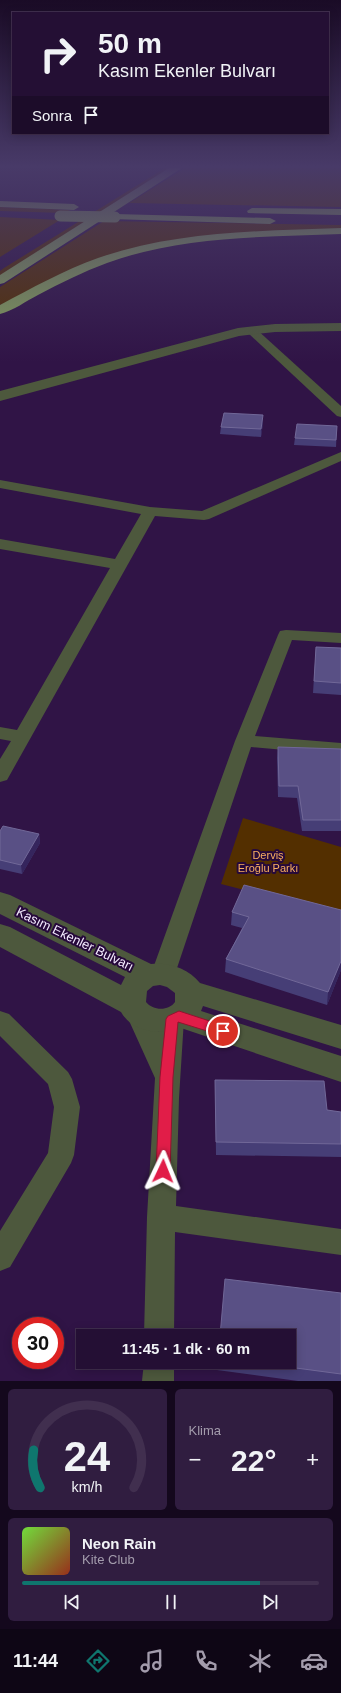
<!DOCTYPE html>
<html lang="tr">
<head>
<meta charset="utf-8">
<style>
	body { margin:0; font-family:Helvetica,sans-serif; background:#301d40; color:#f1f3f6; height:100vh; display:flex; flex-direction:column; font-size:15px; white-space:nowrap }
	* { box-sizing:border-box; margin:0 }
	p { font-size:13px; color:#a39cac }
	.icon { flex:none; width:22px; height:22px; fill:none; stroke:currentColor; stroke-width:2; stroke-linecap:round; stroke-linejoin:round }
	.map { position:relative; height:1381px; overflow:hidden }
	.side { display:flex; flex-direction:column; gap:8px; padding:8px; background:#14081d; flex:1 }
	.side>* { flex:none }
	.guide { position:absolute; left:12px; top:12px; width:317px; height:122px; border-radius:0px; box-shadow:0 2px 10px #0003,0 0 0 1px #412f4f; background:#240f34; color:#f1f3f6; overflow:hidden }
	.speed { position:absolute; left:12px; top:1317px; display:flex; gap:8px; font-size:20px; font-weight:700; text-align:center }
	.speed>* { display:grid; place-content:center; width:52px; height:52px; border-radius:50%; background:#240f34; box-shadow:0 2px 10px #0003,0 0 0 1px #412f4f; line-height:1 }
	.speed .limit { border:6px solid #d22; background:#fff; color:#111 }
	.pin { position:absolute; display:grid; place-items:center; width:34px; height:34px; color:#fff; margin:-17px; border:2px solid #fff; border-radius:50%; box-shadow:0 1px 4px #0007 }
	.me { position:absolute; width:44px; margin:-22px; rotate:2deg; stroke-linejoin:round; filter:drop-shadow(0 0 3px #0008) }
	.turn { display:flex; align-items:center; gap:14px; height:84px; padding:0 20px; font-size:18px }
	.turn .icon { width:52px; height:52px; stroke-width:2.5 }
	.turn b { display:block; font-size:28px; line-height:34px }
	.then { display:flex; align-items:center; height:38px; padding:0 20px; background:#0003; gap:8px; font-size:15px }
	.big { font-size:30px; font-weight:800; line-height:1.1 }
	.side .tile { flex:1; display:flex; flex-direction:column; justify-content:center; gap:6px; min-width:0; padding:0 14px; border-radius:6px; background:#301d40 }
	.side .dial { align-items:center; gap:0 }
	.dial svg { height:104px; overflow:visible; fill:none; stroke:#412f4f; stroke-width:7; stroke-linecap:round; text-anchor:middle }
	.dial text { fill:#f1f3f6; stroke:none }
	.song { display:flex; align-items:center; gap:12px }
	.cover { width:48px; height:48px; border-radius:6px; background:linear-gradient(135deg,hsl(100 70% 55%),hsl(10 70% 35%)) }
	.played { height:4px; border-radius:2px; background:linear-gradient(90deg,#0f766e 80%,#412f4f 80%) }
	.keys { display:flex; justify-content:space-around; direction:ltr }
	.heat { display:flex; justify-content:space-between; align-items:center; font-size:22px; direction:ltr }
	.side .tiles { flex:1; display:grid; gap:8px; grid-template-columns:1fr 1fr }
	.tile:last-child { grid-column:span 2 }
	.trip { position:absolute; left:76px; top:1329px; width:220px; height:40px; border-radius:0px; background:#240f34; box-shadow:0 2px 10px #0003,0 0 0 1px #412f4f; font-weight:800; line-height:40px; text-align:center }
	.tab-bar { display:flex; height:64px; justify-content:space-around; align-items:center; background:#0e0615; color:#a39cac }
	.tab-bar .icon { width:28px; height:28px }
	.tab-bar .active { color:#0f766e }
	.tab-bar b { font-size:18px; color:#f1f3f6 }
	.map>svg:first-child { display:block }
</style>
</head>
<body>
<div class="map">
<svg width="341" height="1381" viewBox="0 0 341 1381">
	<rect width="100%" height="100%" fill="#301446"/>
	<g fill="#532f00">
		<polygon points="165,168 172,168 0,276 0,271 4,268"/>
		<polygon points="185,168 341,168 341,207 129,203"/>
		<polygon points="0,207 70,210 64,213 0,211"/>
		<polygon points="0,217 60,220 0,257"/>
		<polygon points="104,221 341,225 341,229 258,232 139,248 0,305 0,287"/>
		<polygon points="243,818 341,847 341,915 221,884"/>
	</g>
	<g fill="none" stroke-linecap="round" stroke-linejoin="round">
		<g fill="#4d583d" fill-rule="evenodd">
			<polygon points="251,327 255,328 341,406 341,417 337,416 247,332 245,330 247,328"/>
			<polygon points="341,452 341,461 209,519 204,520 155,516 7,780 0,782 0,759 11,741 0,739 0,727 17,730 110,568 0,549 0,539 115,559 141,514 0,488 0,480 150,507 202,511"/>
			<polygon points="286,630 341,633 341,643 292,640 255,736 341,743 341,755 251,747 175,974 171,980 163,983 155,980 151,974 235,741 278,635 280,631"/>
			<polygon points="138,1004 147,1007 159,1032 160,1019 163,1012 172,1009 181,1012 184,1019 179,1098 176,1206 341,1229 341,1255 175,1232 174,1336 144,1336 147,1217 155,1078 126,1014 129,1007"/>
			<polygon points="0,1011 9,1014 68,1072 72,1079 80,1107 74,1155 71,1163 10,1267 0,1271 0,1231 48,1153 54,1107 48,1084 0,1036"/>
			<polygon points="144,1362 174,1362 174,1381 142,1381"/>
		</g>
		<g fill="#4d583d" fill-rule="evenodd">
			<polygon points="341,323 341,331 275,332 239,336 0,401 0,391 238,328 275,324"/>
			<path d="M 0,892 L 10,895 L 151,964 C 169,962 188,968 200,983 L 341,1025 L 341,1049 L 203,1006 L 201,1011 L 341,1056 L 341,1082 L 181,1028 C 159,1035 133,1033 121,1012 L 0,947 L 0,924 L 10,927 L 121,985 L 125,977 L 0,914 ZM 160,985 L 167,987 L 175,993 L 175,1002 C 169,1011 153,1011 146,1002 L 147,991 L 153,986 Z"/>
		</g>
		<g fill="#849f5b" fill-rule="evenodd">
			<polygon points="169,168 182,168 4,283 0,284 0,275"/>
			<polygon points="0,201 74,204 79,207 74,210 0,207"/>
			<polygon points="252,208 341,209 341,215 248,213 247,211"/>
			<polygon points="115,214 270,218 276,221 270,224 111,219 110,217 111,215"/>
			<path d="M 341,228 L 341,234 C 264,237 180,236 107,263 C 83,272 60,283 38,295 C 26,301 13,311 0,314 L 0,305 C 32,288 64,270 98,258 C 175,231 260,231 341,228 Z"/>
		</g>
		<polyline stroke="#849f5b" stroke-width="11" points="60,216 115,217"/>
	</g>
	<g fill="#463e76">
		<polygon points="263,423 261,437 220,434 221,427"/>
		<polygon points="337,426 336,447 294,445 295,438"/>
		<polygon points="316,647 341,648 341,695 313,693"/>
		<polygon points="278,747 341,749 341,831 302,831 297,798 278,797 277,758"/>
		<polygon points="0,831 39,834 40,843 22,874 0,869"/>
		<polygon points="341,910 341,970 327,1005 225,972 226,959 242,928 231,925 232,912"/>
		<polygon points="215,1080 327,1110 341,1112 341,1157 216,1155"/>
		<polygon points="341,1293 341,1381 298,1381 217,1370 217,1362 289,1362"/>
	</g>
	<g fill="#35255d">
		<polygon points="263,415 263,423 261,437 261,429"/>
		<polygon points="39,834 40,843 22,874 21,865"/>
		<polygon points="341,961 341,970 327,1005 328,992"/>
	</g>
	<g fill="#595085" stroke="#716898">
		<polygon points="224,413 263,415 261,429 221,427"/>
		<polygon points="297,424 337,426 336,440 295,438"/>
		<polygon points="316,647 341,648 341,683 314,681"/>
		<polygon points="278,747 341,749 341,820 303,820 298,786 279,786"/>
		<polygon points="3,826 39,834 21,865 0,860 0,831"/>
		<polygon points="244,885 341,910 341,961 328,992 226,959 249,917 232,912"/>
		<polygon points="215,1080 324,1081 327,1110 341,1112 341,1144 216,1142"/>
		<polygon points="225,1279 341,1293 341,1374 251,1362 289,1362 289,1336 220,1336"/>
	</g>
	<linearGradient id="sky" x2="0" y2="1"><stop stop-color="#1a0b26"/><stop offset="0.46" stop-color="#483a68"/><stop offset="1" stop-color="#483a68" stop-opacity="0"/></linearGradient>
	<rect width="341" height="362" fill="url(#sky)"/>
	<polygon fill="#e11d48" stroke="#92132f" points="179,1011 228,1027 229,1031 228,1034 223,1036 178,1022 173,1077 170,1171 168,1175 163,1177 158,1175 156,1171 160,1077 166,1019 168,1016"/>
	<g text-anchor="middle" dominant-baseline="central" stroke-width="4" stroke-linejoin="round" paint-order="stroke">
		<g font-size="11" fill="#f9b061" stroke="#26093b">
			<text x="268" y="855">Derviş<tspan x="268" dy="13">Eroğlu Parkı</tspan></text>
		</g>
		<g font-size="13" fill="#f3eafe" stroke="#26093b">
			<text transform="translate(75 939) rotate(26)">Kasım Ekenler Bulvarı</text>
		</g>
	</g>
</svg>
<div class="speed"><div class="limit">30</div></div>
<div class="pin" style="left:223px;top:1031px;background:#d93025"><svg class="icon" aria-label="arrive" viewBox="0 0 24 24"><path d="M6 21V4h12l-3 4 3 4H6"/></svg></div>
<svg class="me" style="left:163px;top:1171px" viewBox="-20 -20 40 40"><path d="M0-17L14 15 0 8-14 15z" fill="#e11d48" stroke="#fff" stroke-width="4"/></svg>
<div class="trip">11:45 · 1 dk · 60 m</div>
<div class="guide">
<div class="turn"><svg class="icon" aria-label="right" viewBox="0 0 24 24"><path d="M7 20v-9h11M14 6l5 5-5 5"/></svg><div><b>50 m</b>Kasım Ekenler Bulvarı</div></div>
<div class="then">Sonra<svg class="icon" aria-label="arrive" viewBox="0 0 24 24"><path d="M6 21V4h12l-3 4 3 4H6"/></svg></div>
</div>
</div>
<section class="side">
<div class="tiles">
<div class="tile dial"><svg viewBox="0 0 100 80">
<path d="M14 69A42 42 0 1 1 86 69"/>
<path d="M14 69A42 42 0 0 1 9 40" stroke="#0f766e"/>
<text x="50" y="56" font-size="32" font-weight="700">24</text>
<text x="50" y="72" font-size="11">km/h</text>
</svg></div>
<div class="tile"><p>Klima</p>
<div class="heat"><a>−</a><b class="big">22°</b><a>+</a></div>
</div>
<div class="tile">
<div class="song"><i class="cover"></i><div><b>Neon Rain</b><p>Kite Club</p></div></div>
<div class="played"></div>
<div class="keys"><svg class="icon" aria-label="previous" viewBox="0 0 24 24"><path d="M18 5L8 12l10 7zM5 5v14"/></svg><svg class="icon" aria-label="pause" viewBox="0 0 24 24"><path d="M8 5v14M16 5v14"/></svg><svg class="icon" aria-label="next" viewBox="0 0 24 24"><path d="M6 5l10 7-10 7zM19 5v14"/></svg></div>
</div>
</div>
</section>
<nav class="tab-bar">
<b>11:44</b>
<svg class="icon active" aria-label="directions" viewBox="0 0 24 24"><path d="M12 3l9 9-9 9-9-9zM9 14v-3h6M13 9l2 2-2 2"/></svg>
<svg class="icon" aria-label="music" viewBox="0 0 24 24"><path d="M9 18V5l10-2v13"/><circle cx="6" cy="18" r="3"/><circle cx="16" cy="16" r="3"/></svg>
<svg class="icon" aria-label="phone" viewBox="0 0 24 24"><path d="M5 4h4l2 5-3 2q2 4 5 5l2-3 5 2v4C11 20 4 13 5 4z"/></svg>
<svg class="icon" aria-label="climate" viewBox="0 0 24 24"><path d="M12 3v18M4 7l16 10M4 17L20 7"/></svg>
<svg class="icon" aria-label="car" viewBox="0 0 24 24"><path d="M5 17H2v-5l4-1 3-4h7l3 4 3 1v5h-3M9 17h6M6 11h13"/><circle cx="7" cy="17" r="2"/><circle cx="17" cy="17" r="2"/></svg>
</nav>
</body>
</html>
